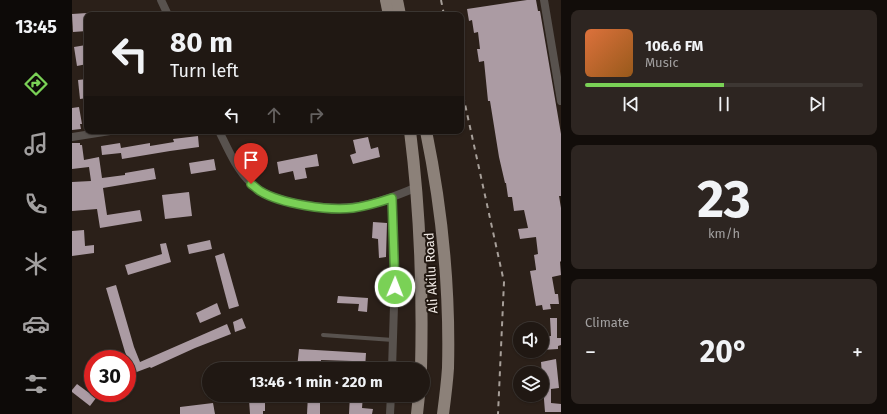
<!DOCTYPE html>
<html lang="en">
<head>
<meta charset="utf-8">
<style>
	body { margin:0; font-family:"Fira Sans",sans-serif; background:#2d2521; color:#f1f3f6; height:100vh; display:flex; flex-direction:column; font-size:15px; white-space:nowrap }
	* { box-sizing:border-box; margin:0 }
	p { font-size:13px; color:#a2a0a0 }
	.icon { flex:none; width:22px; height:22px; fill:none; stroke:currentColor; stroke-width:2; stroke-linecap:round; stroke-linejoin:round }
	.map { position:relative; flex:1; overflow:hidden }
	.side { display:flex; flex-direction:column; gap:10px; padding:10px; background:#120d0a; width:326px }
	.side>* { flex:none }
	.top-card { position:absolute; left:12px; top:12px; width:380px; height:122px; border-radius:8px; box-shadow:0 1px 3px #0004,0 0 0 1px #3d3733; background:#201813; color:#f1f3f6; overflow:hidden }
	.tools { position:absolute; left:441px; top:322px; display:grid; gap:8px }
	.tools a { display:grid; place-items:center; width:36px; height:36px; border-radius:50%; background:#201813; box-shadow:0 1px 3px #0004,0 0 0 1px #3d3733; font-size:20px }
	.speed { position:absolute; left:12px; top:350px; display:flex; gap:8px; font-size:20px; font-weight:700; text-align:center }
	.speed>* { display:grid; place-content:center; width:52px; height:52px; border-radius:50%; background:#201813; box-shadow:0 1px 3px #0004,0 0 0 1px #3d3733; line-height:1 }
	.speed .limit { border:6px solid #d22; background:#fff; color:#111 }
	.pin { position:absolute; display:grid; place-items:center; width:34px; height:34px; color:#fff; margin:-41px -17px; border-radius:50% 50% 50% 0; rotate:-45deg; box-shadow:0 0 4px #0007 }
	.pin .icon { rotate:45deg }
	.me { position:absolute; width:44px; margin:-22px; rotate:1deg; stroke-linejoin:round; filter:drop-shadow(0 0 3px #0008) }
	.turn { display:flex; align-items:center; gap:14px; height:84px; padding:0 20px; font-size:18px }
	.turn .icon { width:52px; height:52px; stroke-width:2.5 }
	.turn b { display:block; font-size:28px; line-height:34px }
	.lanes { display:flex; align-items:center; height:38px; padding:0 20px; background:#0003; justify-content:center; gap:20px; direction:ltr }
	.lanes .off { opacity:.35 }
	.big { font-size:30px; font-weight:700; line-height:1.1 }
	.side .card { flex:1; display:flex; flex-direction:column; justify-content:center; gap:6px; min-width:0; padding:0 14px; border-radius:8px; background:#2d2521 }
	.side .dial { align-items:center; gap:0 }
	.dial b { font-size:52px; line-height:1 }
	.song { display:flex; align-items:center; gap:12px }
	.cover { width:48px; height:48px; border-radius:6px; background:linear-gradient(135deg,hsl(20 70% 55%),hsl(30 70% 35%)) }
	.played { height:4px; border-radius:2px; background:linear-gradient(90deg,#7ad156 50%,#3d3733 50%) }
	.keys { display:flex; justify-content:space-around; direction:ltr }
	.heat { display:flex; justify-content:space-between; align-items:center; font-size:22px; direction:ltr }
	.trip { position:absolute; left:130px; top:362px; width:228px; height:40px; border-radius:20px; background:#201813; box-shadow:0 1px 3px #0004,0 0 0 1px #3d3733; font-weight:700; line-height:40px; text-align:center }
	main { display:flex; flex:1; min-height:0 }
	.menu { display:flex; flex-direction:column; width:72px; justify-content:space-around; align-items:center; background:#0d0a08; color:#a2a0a0 }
	.menu .icon { width:28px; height:28px }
	.menu .current { color:#7ad156 }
	.menu b { font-size:18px; color:#f1f3f6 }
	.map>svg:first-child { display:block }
</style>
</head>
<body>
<main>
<nav class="menu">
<b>13:45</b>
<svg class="icon current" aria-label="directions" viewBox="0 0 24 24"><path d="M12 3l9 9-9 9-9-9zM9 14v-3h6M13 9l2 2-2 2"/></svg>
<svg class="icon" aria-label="music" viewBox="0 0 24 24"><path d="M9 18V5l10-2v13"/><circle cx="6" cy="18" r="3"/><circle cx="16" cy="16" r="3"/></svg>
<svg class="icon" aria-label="phone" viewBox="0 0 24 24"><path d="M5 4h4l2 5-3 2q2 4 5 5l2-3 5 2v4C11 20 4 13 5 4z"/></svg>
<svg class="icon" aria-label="climate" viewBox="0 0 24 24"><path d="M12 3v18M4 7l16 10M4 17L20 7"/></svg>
<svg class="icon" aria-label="car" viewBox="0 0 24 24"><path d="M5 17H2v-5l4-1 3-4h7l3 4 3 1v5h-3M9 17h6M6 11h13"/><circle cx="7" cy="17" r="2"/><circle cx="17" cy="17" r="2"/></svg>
<svg class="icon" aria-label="filters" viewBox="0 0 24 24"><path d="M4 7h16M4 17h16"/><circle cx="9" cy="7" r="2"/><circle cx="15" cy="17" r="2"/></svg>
</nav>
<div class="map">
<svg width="489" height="414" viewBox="0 0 489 414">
	<rect width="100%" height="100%" fill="#2b2019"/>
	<g fill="#ab9ba3">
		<polygon points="455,0 464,0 466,11 468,11 489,134 489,196 487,196 489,208 489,261 488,262 489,275 480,277 483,294 486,294 487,304 478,304 479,309 471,310 470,305 464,306 458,271 464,270 464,269 462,255 466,254 464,237 448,239 446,229 456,228 452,210 442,211 440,197 436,197 434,183 433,183 427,157 418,101 416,101 412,61 407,62 405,49 408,49 406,32 402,33 400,20 397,21 395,9"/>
		<polygon points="15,13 15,31 1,32 0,14"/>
		<polygon points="14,45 15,64 5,66 2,47"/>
		<polygon points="15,79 15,98 8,99 6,80"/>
		<polygon points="7,107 10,124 8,124 9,129 0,130 0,108"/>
		<polygon points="126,136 127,147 98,151 50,159 49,153 30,155 29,146 48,143 49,148 78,143 78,146 102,142 101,139"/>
		<polygon points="296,137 299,149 306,147 308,157 281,164 278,155 284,153 281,140"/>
		<polygon points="0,143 8,143 8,145 10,145 12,160 27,157 30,178 53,175 53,173 82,168 84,179 31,188 35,215 68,210 70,221 28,228 25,209 0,211 0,182 19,181 17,167 0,169"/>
		<polygon points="245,154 247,166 233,168 235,178 223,180 221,171 207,174 205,162"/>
		<polygon points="142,159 144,170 119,174 117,163"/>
		<polygon points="117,192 120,216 93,219 90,195"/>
		<polygon points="301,222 315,223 314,257 307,258 306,239 300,238"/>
		<polygon points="12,230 13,246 22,245 22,253 0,256 0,231"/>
		<polygon points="138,240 140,249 117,254 115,245"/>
		<polygon points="94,243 99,262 56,275 53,265 90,254 88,244"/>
		<polygon points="152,253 167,306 157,309 143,256"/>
		<polygon points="44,285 62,347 68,362 155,324 159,334 123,348 79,368 78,367 62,373 53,352 34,288"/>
		<polygon points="266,296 296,298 295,312 286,311 287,304 265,303"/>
		<polygon points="145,303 149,314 128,323 124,313"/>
		<polygon points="170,318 174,328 163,332 161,322"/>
		<polygon points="478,318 485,318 485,338 489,338 489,345 486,346 486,349 470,350 470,342 473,342 473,336 479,336"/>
		<polygon points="227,349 294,353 293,369 279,369 280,361 249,360 249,369 225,368"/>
		<polygon points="484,359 487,388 479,389 479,403 489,404 489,412 473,412 469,362"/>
		<polygon points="5,384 24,398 18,406 0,392 0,390"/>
		<polygon points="236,395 248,395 248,414 235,414"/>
		<polygon points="278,395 291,395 290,408 301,409 300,414 277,414"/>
		<polygon points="193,398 193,411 191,411 191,414 178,414 177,399"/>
		<polygon points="141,403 143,414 108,414 108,407"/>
	</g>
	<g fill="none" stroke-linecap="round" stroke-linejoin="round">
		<polyline stroke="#58524e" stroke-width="4" points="251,335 321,340"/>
		<g stroke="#58524e" stroke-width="8">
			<polyline points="89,0 96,15"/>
			<polyline points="472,0 489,101"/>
			<path d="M 147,131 C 156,149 164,169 179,183 C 190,195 207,199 223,203 C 273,213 299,207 345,187"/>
			<polyline points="0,137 38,131"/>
			<polyline points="320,369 323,274 320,198"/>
			<polyline points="318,414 319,395"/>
		</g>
		<g stroke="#8c8179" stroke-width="12">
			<polyline points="314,0 317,15"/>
			<polyline points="325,0 328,15"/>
			<path d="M 338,131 C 348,210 351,289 349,369"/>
			<path d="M 354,131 C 370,209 378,288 376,368 C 375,383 373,399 371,414"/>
			<polyline points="345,414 347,395"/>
		</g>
		<g stroke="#a79f99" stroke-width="2" stroke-dasharray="5 5" stroke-linecap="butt">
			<polyline points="369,0 372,15"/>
			<polyline points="389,86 432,282 426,414"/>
		</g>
	</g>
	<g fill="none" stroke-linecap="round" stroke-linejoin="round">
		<g stroke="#4f8838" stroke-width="10">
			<path id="route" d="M 179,184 C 182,186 185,189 188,191 C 209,204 257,211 281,208 C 295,206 308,202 320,198 L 323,287"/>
		</g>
		<use href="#route" stroke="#7ad156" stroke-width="7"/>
	</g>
	<g text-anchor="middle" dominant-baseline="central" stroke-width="4" stroke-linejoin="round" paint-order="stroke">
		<g font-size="13" fill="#efe8e3" stroke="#211710">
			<text transform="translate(359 273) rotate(-93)">Ali Akilu Road</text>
		</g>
	</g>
</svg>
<div class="tools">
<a><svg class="icon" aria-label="sound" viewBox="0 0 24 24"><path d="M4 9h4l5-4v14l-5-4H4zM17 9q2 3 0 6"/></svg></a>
<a><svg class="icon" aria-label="layers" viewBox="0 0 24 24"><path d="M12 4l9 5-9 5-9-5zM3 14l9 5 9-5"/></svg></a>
</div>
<div class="speed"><div class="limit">30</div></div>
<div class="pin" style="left:179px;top:184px;background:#d93025"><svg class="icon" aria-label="arrive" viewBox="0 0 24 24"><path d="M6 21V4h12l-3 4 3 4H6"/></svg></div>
<svg class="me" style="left:323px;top:287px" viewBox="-20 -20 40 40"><circle r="17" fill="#7ad156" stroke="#fff" stroke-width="3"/><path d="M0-11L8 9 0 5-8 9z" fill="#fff"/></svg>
<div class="trip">13:46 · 1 min · 220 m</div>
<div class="top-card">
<div class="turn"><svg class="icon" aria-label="left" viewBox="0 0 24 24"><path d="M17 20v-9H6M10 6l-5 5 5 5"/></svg><div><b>80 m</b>Turn left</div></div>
<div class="lanes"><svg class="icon" aria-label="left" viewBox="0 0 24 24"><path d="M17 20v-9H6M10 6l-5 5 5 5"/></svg><svg class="icon off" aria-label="ahead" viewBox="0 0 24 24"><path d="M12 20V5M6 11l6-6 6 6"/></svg><svg class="icon off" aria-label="right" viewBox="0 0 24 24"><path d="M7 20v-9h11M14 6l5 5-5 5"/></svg></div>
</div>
</div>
<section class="side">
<div class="card">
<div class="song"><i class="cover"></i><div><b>106.6 FM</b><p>Music</p></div></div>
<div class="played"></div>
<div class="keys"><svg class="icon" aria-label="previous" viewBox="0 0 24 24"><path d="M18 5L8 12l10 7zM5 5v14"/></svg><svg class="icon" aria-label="pause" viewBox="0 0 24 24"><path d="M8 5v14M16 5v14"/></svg><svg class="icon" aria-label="next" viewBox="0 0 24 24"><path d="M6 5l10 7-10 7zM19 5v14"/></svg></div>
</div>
<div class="card dial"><b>23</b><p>km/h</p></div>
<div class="card"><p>Climate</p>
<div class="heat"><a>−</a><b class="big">20°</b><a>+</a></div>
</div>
</section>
</main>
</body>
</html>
